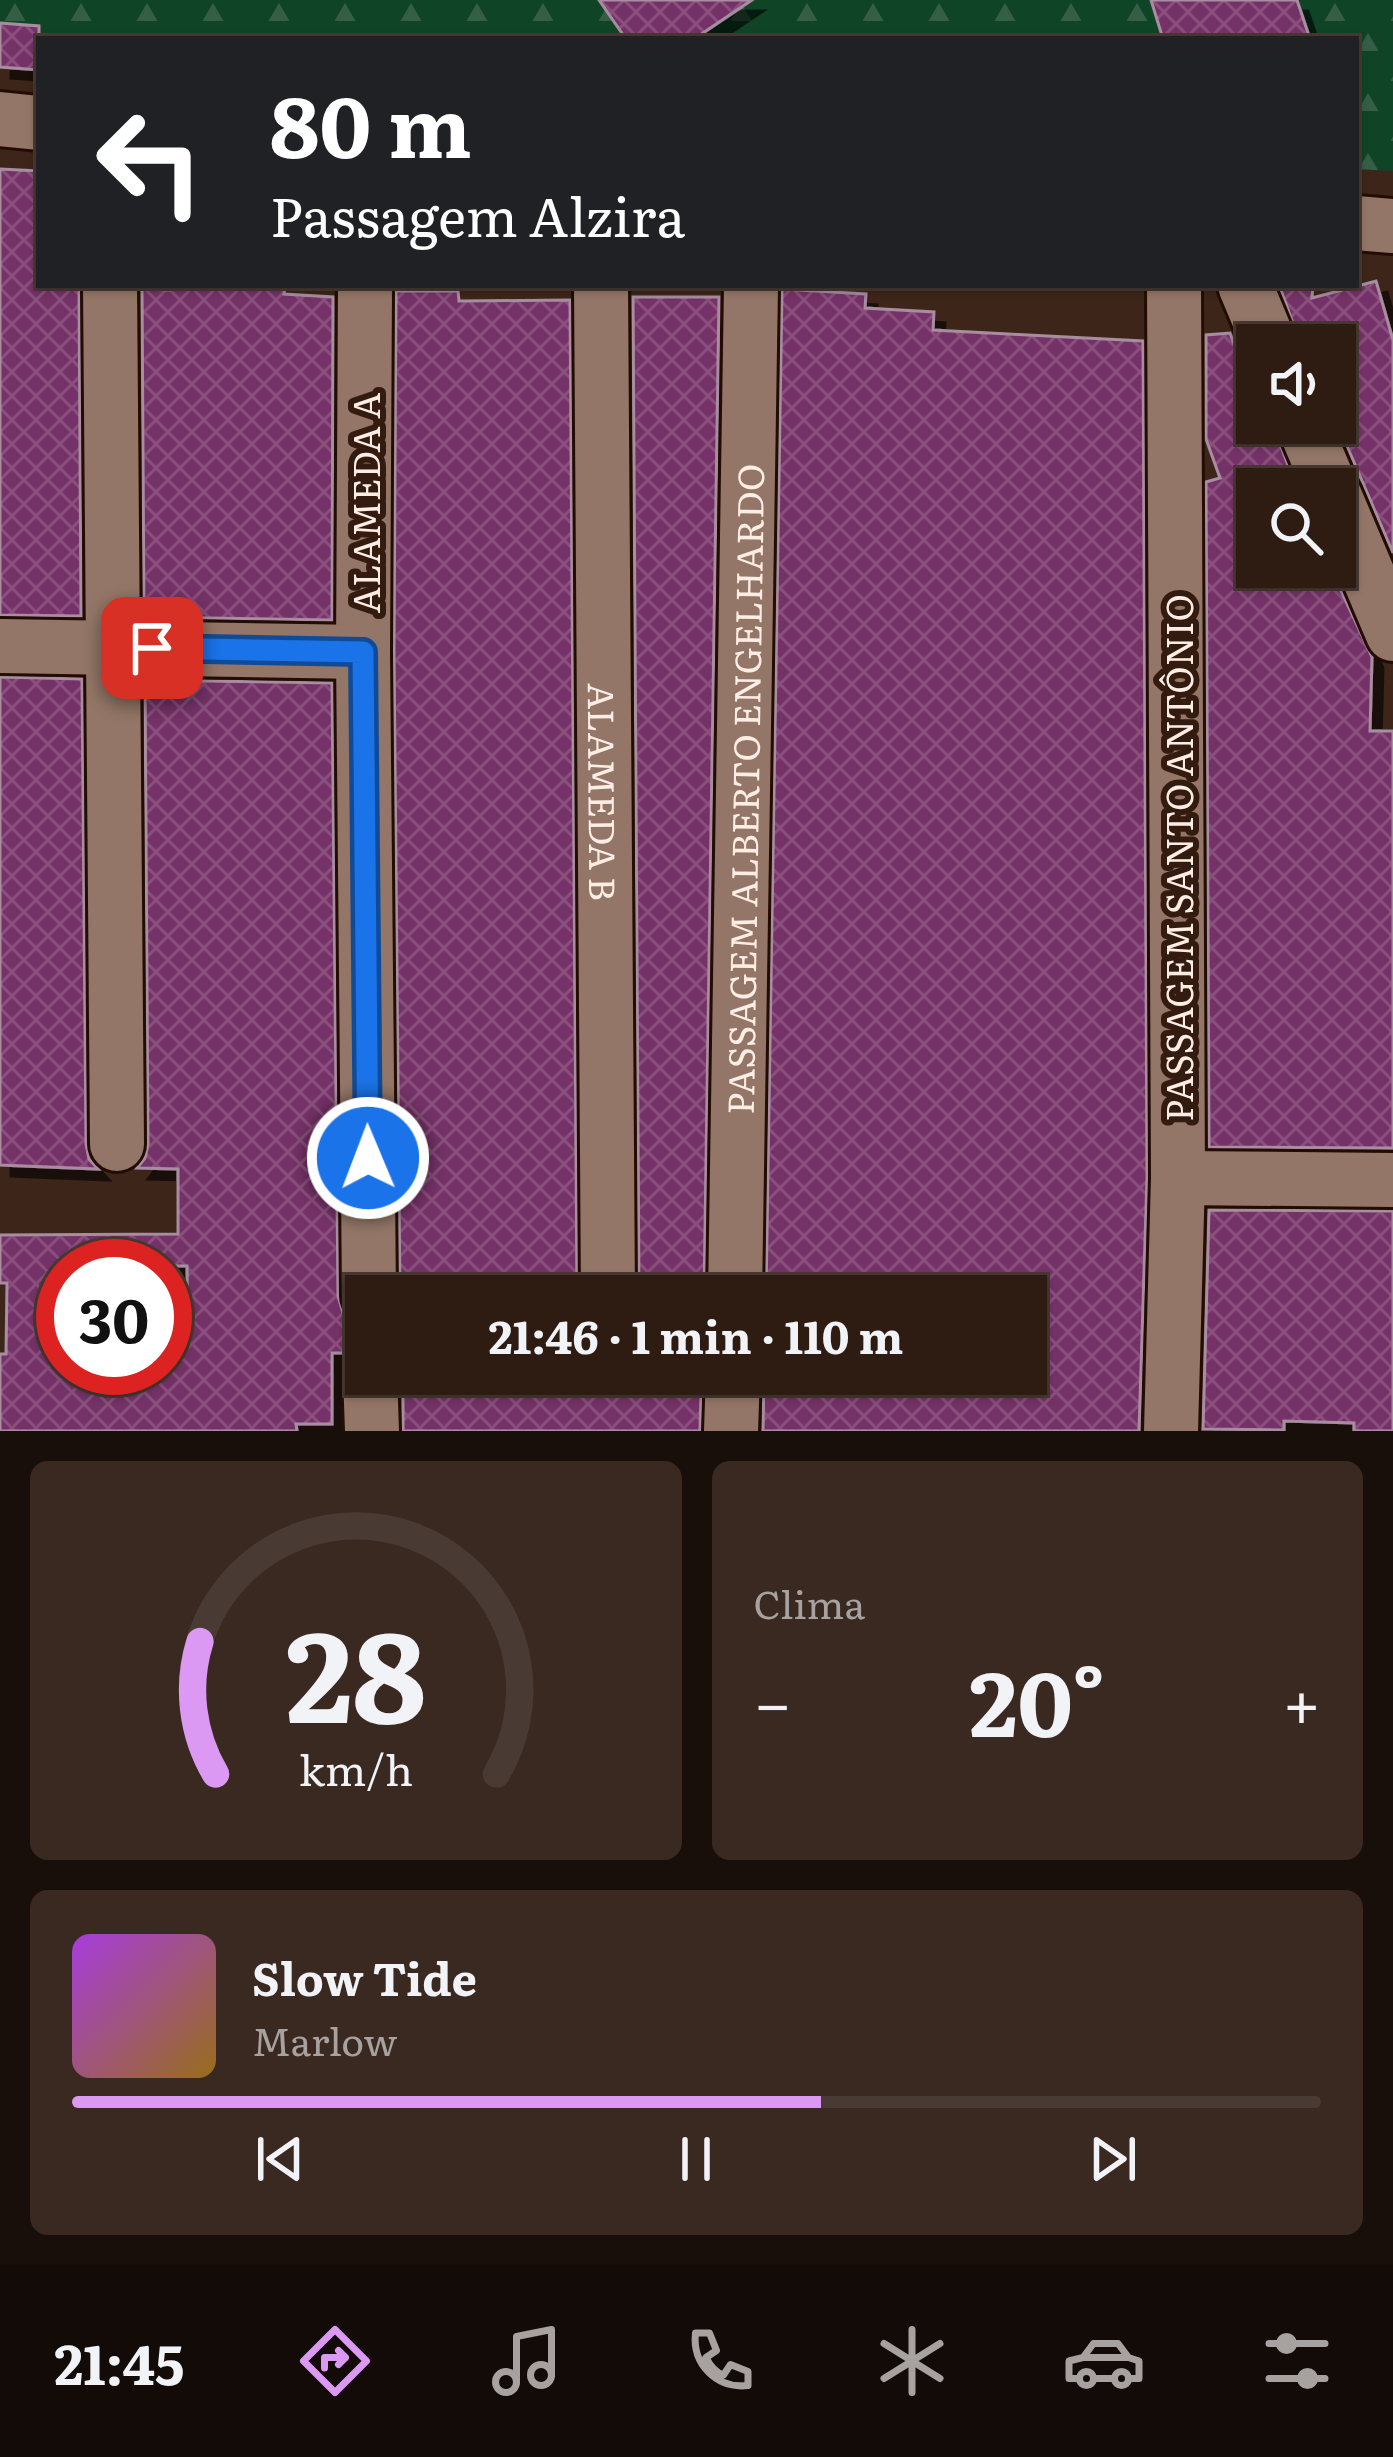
<!DOCTYPE html>
<html lang="pt">
<head>
<meta charset="utf-8">
<style>
	body { margin:0; font-family:Literata,serif; background:#3a2921; color:#f1f3f6; height:100vh; display:flex; flex-direction:column; font-size:45px; white-space:nowrap }
	* { box-sizing:border-box; margin:0 }
	p { font-size:39px; color:#a7a1a0 }
	.icon { flex:none; width:66px; height:66px; fill:none; stroke:currentColor; stroke-width:2; stroke-linecap:round; stroke-linejoin:round }
	.map { position:relative; height:1431px; overflow:hidden }
	.side { display:flex; flex-direction:column; gap:30px; padding:30px; background:#190f0a; flex:1 }
	.side>* { flex:none }
	.banner { position:absolute; left:36px; top:36px; width:1323px; height:252px; border-radius:0px; box-shadow:0 3px 9px #0004,0 0 0 3px #493a33; background:#202124; color:#fff; overflow:hidden }
	.fabs { position:absolute; left:1236px; top:324px; display:grid; gap:24px }
	.fabs a { display:grid; place-items:center; width:120px; height:120px; border-radius:0px; background:#2e1c13; box-shadow:0 3px 9px #0004,0 0 0 3px #493a33; font-size:60px }
	.speed { position:absolute; left:36px; top:1239px; display:flex; gap:24px; font-size:60px; font-weight:700; text-align:center }
	.speed>* { display:grid; place-content:center; width:156px; height:156px; border-radius:50%; background:#2e1c13; box-shadow:0 3px 9px #0004,0 0 0 3px #493a33; line-height:1 }
	.speed .limit { border:18px solid #d22; background:#fff; color:#111 }
	.pin { position:absolute; display:grid; place-items:center; width:102px; height:102px; color:#fff; margin:-51px; border-radius:24px; box-shadow:0 6px 18px #0006 }
	.me { position:absolute; width:132px; margin:-66px; rotate:359deg; stroke-linejoin:round; filter:drop-shadow(0 0 9px #0008) }
	.turn { display:flex; align-items:center; gap:42px; height:252px; padding:0 36px; font-size:54px }
	.turn .icon { width:156px; height:156px; stroke-width:2.5 }
	.turn b { display:block; font-size:84px; line-height:102px }
	.big { font-size:90px; font-weight:700; line-height:1.1 }
	.side .widget { flex:1; display:flex; flex-direction:column; justify-content:center; gap:18px; min-width:0; padding:0 42px; border-radius:18px; background:#3a2921 }
	.side .dial { align-items:center; gap:0 }
	.dial svg { height:312px; overflow:visible; fill:none; stroke:#493a33; stroke-width:7; stroke-linecap:round; text-anchor:middle }
	.dial text { fill:#f1f3f6; stroke:none }
	.song { display:flex; align-items:center; gap:36px }
	.cover { width:144px; height:144px; border-radius:18px; background:linear-gradient(135deg,hsl(280 70% 55%),hsl(40 70% 35%)) }
	.played { height:12px; border-radius:6px; background:linear-gradient(90deg,#dc99f4 60%,#493a33 60%) }
	.keys { display:flex; justify-content:space-around; direction:ltr }
	.heat { display:flex; justify-content:space-between; align-items:center; font-size:66px; direction:ltr }
	.side .tiles { flex:1; display:grid; gap:30px; grid-template-columns:1fr 1fr }
	.widget:last-child { grid-column:span 2 }
	.trip { position:absolute; left:345px; top:1275px; width:702px; height:120px; border-radius:0px; background:#2e1c13; box-shadow:0 3px 9px #0004,0 0 0 3px #493a33; font-weight:700; line-height:120px; text-align:center }
	.tabs { display:flex; height:192px; justify-content:space-around; align-items:center; background:#120b08; color:#a7a1a0 }
	.tabs .icon { width:84px; height:84px }
	.tabs .on { color:#dc99f4 }
	.tabs b { font-size:54px; color:#f1f3f6 }
	.map>svg:first-child { display:block }
</style>
</head>
<body>
<div class="map">
<svg width="1393" height="1431" viewBox="0 0 1393 1431">
	<defs>
		<pattern id="forest-firs" width="22" height="20" patternUnits="userSpaceOnUse" patternTransform="scale(3)"><rect width="22" height="20" fill="#104427"/><path d="M5 1l3.5 6h-7zM16 11l3.5 6h-7z" fill="#345f46"/></pattern>
		<pattern id="building-cross-hatch" width="8" height="8" patternUnits="userSpaceOnUse" patternTransform="scale(3)"><rect width="8" height="8" fill="#753267"/><path d="M0 0l8 8M0 8l8-8" fill="none" stroke="#8a507d"/></pattern>
		<filter id="shadow"><feDropShadow dx="11" dy="11" stdDeviation="0" flood-color="#0009"/></filter>
	</defs>
	<rect width="100%" height="100%" fill="#3d2519"/>
	<polygon fill="url(#forest-firs)" points="0,0 1393,0 1393,171 1356,169 1356,39 39,39 0,56"/>
	<g fill="url(#building-cross-hatch)" stroke="#a88da1" stroke-width="3" fill-rule="evenodd" filter="url(#shadow)">
		<polygon points="599,0 752,0 694,39 626,39"/>
		<polygon points="1151,0 1297,0 1310,39 1163,39"/>
		<polygon points="0,23 39,26 39,70 0,67"/>
		<polygon points="0,169 39,171 39,285 79,285 81,616 0,615"/>
		<polygon points="1376,281 1393,340 1393,553 1335,418 1335,345 1301,345 1279,285 1313,285 1312,298"/>
		<polygon points="169,285 285,285 284,294 333,297 332,620 144,617 142,289 169,290"/>
		<polygon points="782,289 866,294 865,308 934,312 933,330 1143,341 1147,1178 1139,1431 763,1431 764,1374 937,1374 937,1392 1014,1395 1014,1381 1026,1382 1026,1296 766,1296"/>
		<polygon points="396,291 458,291 459,301 570,300 577,1296 400,1296 394,652"/>
		<polygon points="633,297 719,297 704,1296 639,1296"/>
		<polygon points="1230,333 1257,409 1257,423 1272,423 1297,489 1257,489 1257,567 1330,567 1372,657 1370,731 1393,731 1393,1148 1209,1147 1206,482 1220,478 1206,439 1206,335"/>
		<polygon points="0,677 82,679 86,1144 89,1159 98,1169 0,1165"/>
		<path d="M 145,680 L 332,683 L 338,1296 L 343,1313 L 354,1324 L 354,1347 L 348,1353 L 332,1353 L 332,1424 L 296,1424 L 297,1431 L 0,1431 L 0,1354 L 6,1354 L 7,1283 L 0,1283 L 0,1235 L 178,1234 L 178,1169 L 137,1168 L 145,1158 L 148,1144 ZM 63,1266 L 187,1266 L 188,1337 L 165,1335 L 165,1368 L 63,1368 Z"/>
		<polygon points="1209,1210 1393,1211 1393,1431 1354,1431 1354,1423 1284,1421 1284,1430 1203,1429"/>
		<polygon points="403,1383 701,1396 700,1431 403,1431"/>
	</g>
	<g fill="none" stroke-linecap="round" stroke-linejoin="round">
		<g stroke="#230d03" stroke-width="60">
			<g id="minor">
				<polyline points="0,119 39,123"/>
				<polyline points="1356,223 1393,226"/>
				<polyline points="110,285 117,1144"/>
				<polyline points="365,285 363,652 369,1296"/>
				<path id="s1" d="M 601,285 L 608,1296"/>
				<polyline points="1245,285 1270,345"/>
				<polyline points="1303,423 1331,489"/>
				<polyline points="1335,497 1393,634"/>
				<polyline points="0,646 363,652"/>
				<polyline points="1178,1178 1393,1180"/>
				<path id="s2" d="M 735,1296 L 751,285"/>
				<polyline points="370,1374 372,1431"/>
				<polyline points="731,1431 733,1374"/>
				<polyline points="1171,1431 1178,1178 1174,285"/>
			</g>
		</g>
		<use href="#minor" stroke="#937667" stroke-width="54"/>
	</g>
	<g fill="none" stroke-linecap="round" stroke-linejoin="round">
		<g stroke="#114b97" stroke-width="30">
			<polyline id="route" points="152,648 363,652 368,1158"/>
		</g>
		<use href="#route" stroke="#1a73e8" stroke-width="21"/>
	</g>
	<g text-anchor="middle" dominant-baseline="central" stroke-width="12" stroke-linejoin="round" paint-order="stroke">
		<g font-size="36" fill="#feede5" stroke="#331b0f">
			<text transform="translate(364 503) rotate(-90)">ALAMEDA A</text>
			<text stroke="none"><textPath href="#s1" startOffset="507">ALAMEDA B</textPath></text>
			<text stroke="none"><textPath href="#s2" startOffset="507">PASSAGEM ALBERTO ENGELHARDO</textPath></text>
			<text transform="translate(1177 858) rotate(-90)">PASSAGEM SANTO ANTÔNIO</text>
		</g>
	</g>
</svg>
<div class="fabs">
<a><svg class="icon" aria-label="sound" viewBox="0 0 24 24"><path d="M4 9h4l5-4v14l-5-4H4zM17 9q2 3 0 6"/></svg></a>
<a><svg class="icon" aria-label="search" viewBox="0 0 24 24"><circle cx="10" cy="10" r="6"/><path d="M15 15l6 6"/></svg></a>
</div>
<div class="speed"><div class="limit">30</div></div>
<div class="pin" style="left:152px;top:648px;background:#d93025"><svg class="icon" aria-label="arrive" viewBox="0 0 24 24"><path d="M6 21V4h12l-3 4 3 4H6"/></svg></div>
<svg class="me" style="left:368px;top:1158px" viewBox="-20 -20 40 40"><circle r="17" fill="#1a73e8" stroke="#fff" stroke-width="3"/><path d="M0-11L8 9 0 5-8 9z" fill="#fff"/></svg>
<div class="trip">21:46 · 1 min · 110 m</div>
<div class="banner">
<div class="turn"><svg class="icon" aria-label="left" viewBox="0 0 24 24"><path d="M17 20v-9H6M10 6l-5 5 5 5"/></svg><div><b>80 m</b>Passagem Alzira</div></div>
</div>
</div>
<section class="side">
<div class="tiles">
<div class="widget dial"><svg viewBox="0 0 100 80">
<path d="M14 69A42 42 0 1 1 86 69"/>
<path d="M14 69A42 42 0 0 1 10 35" stroke="#dc99f4"/>
<text x="50" y="56" font-size="32" font-weight="700">28</text>
<text x="50" y="72" font-size="11">km/h</text>
</svg></div>
<div class="widget"><p>Clima</p>
<div class="heat"><a>−</a><b class="big">20°</b><a>+</a></div>
</div>
<div class="widget">
<div class="song"><i class="cover"></i><div><b>Slow Tide</b><p>Marlow</p></div></div>
<div class="played"></div>
<div class="keys"><svg class="icon" aria-label="previous" viewBox="0 0 24 24"><path d="M18 5L8 12l10 7zM5 5v14"/></svg><svg class="icon" aria-label="pause" viewBox="0 0 24 24"><path d="M8 5v14M16 5v14"/></svg><svg class="icon" aria-label="next" viewBox="0 0 24 24"><path d="M6 5l10 7-10 7zM19 5v14"/></svg></div>
</div>
</div>
</section>
<nav class="tabs">
<b>21:45</b>
<svg class="icon on" aria-label="directions" viewBox="0 0 24 24"><path d="M12 3l9 9-9 9-9-9zM9 14v-3h6M13 9l2 2-2 2"/></svg>
<svg class="icon" aria-label="music" viewBox="0 0 24 24"><path d="M9 18V5l10-2v13"/><circle cx="6" cy="18" r="3"/><circle cx="16" cy="16" r="3"/></svg>
<svg class="icon" aria-label="phone" viewBox="0 0 24 24"><path d="M5 4h4l2 5-3 2q2 4 5 5l2-3 5 2v4C11 20 4 13 5 4z"/></svg>
<svg class="icon" aria-label="climate" viewBox="0 0 24 24"><path d="M12 3v18M4 7l16 10M4 17L20 7"/></svg>
<svg class="icon" aria-label="car" viewBox="0 0 24 24"><path d="M5 17H2v-5l4-1 3-4h7l3 4 3 1v5h-3M9 17h6M6 11h13"/><circle cx="7" cy="17" r="2"/><circle cx="17" cy="17" r="2"/></svg>
<svg class="icon" aria-label="filters" viewBox="0 0 24 24"><path d="M4 7h16M4 17h16"/><circle cx="9" cy="7" r="2"/><circle cx="15" cy="17" r="2"/></svg>
</nav>
</body>
</html>
